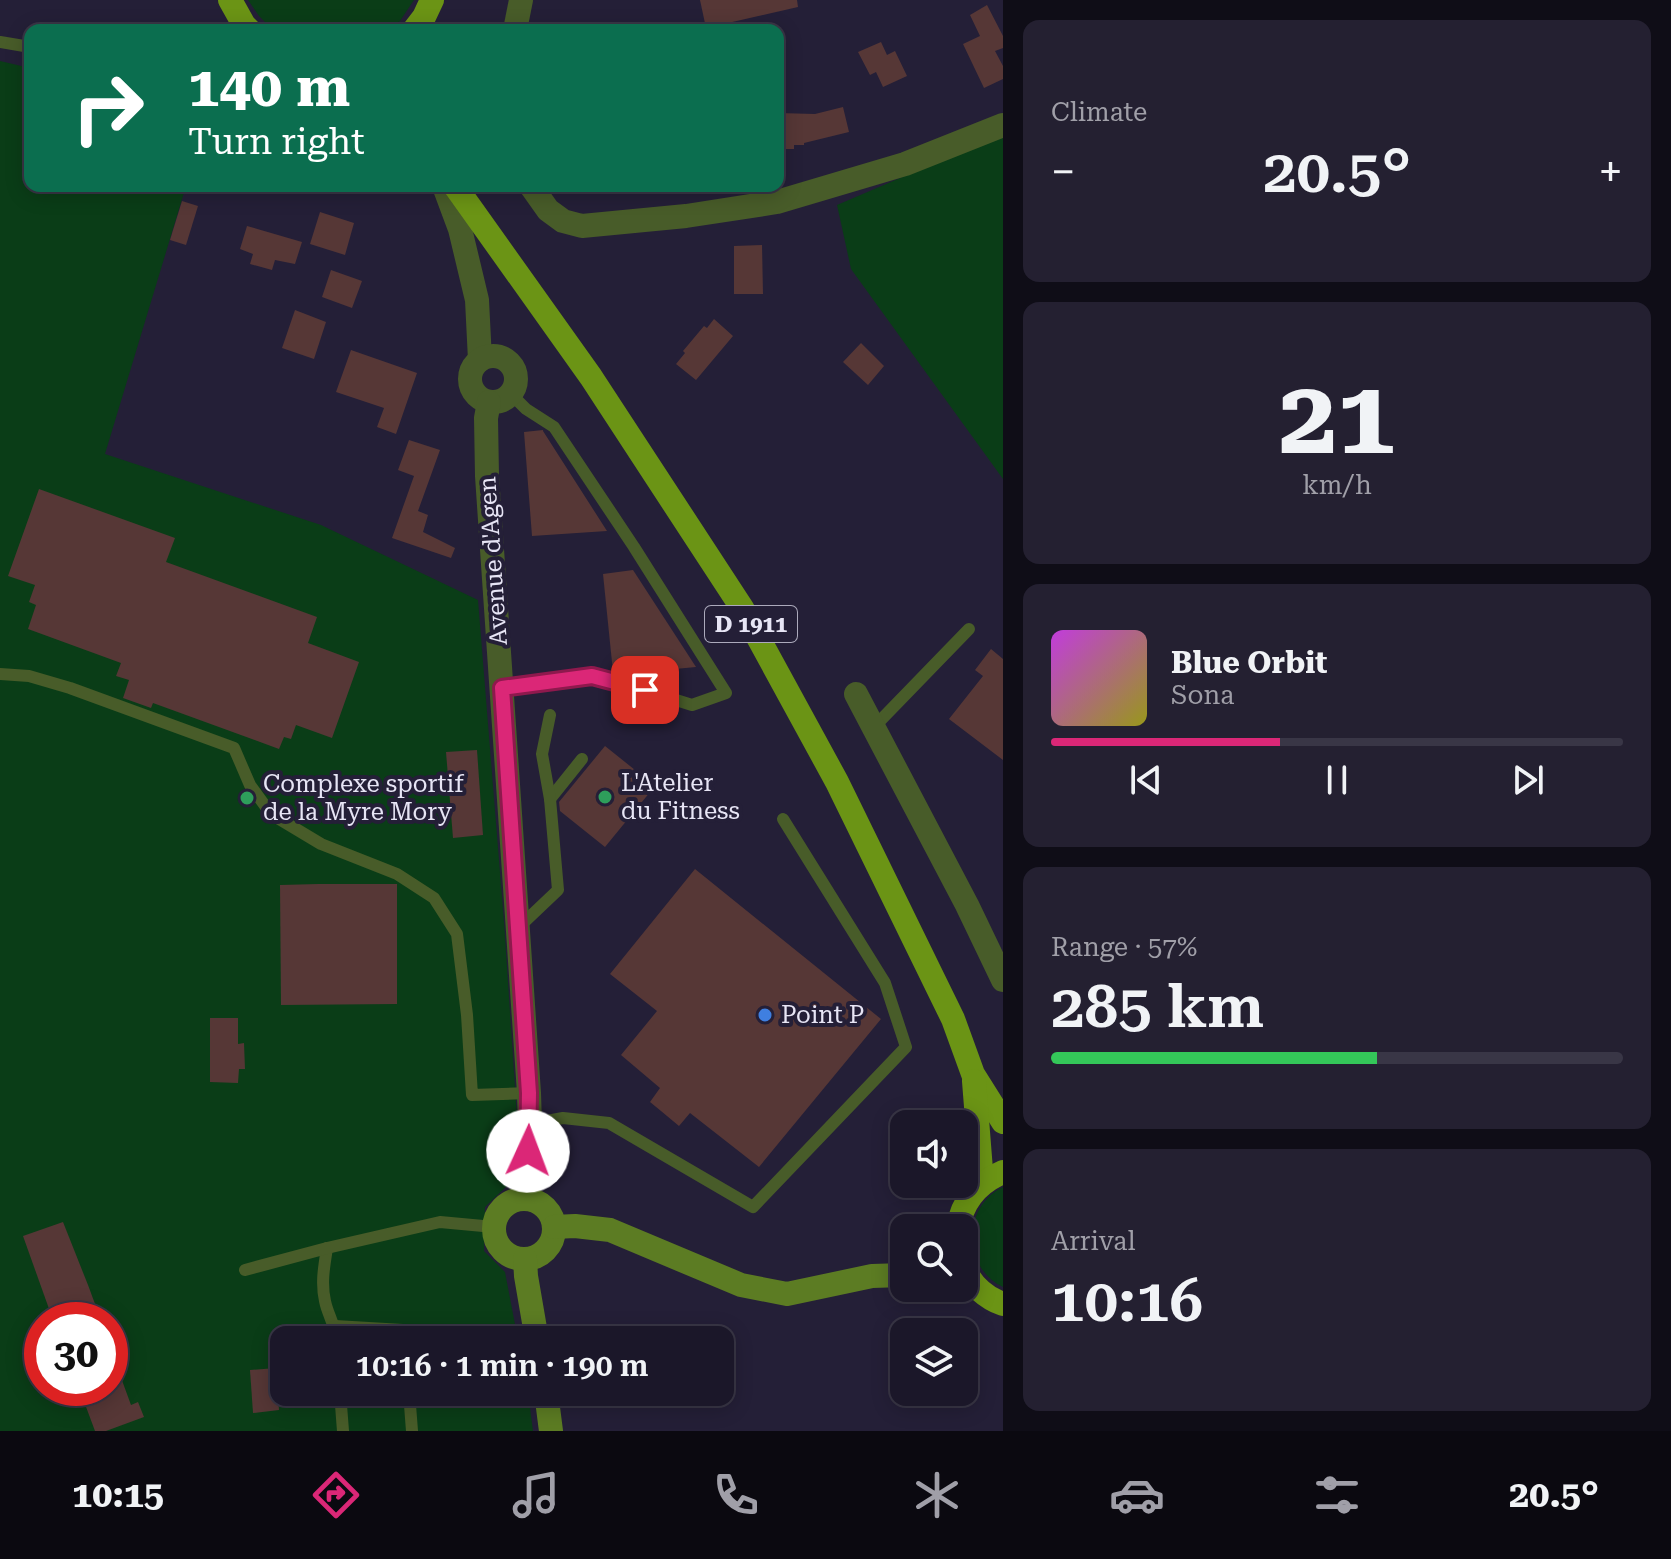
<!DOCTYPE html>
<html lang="en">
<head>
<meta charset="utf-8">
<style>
	body { margin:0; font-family:"Roboto Serif",serif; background:#242031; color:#f1f3f6; height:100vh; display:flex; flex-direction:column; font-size:30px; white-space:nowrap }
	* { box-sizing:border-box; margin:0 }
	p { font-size:26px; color:#a09fa8 }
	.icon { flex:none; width:44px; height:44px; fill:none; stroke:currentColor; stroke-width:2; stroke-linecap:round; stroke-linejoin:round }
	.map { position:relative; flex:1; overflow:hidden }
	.details { display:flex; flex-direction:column; gap:20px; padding:20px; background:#0f0d17; width:668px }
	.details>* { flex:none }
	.top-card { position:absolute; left:24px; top:24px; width:760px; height:168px; border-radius:16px; box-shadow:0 4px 20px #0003,0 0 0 2px #393646; background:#0b6e4f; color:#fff; overflow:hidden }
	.buttons { position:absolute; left:890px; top:1110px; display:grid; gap:16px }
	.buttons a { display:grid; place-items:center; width:88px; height:88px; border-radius:16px; background:#1b1729; box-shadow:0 4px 20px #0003,0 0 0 2px #393646; font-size:40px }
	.speed { position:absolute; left:24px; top:1302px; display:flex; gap:16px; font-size:40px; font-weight:700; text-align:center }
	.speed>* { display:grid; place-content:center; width:104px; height:104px; border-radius:50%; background:#1b1729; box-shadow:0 4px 20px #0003,0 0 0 2px #393646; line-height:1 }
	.speed .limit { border:12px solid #d22; background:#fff; color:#111 }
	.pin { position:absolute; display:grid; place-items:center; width:68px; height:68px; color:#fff; margin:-34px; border-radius:16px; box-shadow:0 4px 12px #0006 }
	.me { position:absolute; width:88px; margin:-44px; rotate:2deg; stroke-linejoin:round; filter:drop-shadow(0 0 6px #0008) }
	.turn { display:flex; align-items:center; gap:28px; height:168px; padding:0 32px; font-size:36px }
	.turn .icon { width:104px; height:104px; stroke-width:2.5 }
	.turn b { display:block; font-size:56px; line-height:68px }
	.big { font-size:60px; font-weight:600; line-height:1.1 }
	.details .tile { flex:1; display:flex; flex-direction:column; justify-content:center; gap:12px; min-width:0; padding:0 28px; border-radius:16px; background:#242031 }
	.details .dial { align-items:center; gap:0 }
	.dial b { font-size:104px; line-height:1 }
	.song { display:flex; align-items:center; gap:24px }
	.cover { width:96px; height:96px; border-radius:12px; background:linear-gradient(135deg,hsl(290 70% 55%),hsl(60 70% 35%)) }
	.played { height:8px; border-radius:4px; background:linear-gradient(90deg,#db2777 40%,#393646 40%) }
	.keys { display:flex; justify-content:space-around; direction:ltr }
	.heat { display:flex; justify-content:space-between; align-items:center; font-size:44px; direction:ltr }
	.charge { height:12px; border-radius:6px; background:linear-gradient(90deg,#34c759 57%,#393646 0) }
	.trip { position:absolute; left:270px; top:1326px; width:464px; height:80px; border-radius:16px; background:#1b1729; box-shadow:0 4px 20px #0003,0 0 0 2px #393646; font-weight:600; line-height:80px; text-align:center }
	.tab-bar { display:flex; height:128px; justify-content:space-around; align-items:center; background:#0b0910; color:#a09fa8 }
	.tab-bar .icon { width:56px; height:56px }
	.tab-bar .on { color:#db2777 }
	.tab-bar b { font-size:36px; color:#f1f3f6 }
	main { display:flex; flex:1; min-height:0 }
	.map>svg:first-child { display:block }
</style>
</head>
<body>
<main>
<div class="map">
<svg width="1003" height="1431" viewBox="0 0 1003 1431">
	<rect width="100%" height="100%" fill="#241f37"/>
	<g fill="#0a3d17" fill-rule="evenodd">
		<polygon points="248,0 414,0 400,21 390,30 273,30 259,16"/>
		<path d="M 0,61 L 30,68 L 30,186 L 186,186 L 105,454 L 321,525 L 478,600 L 504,922 L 518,1133 L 507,1186 L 485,1207 L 484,1251 L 505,1272 L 518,1340 L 284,1340 L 284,1392 L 528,1392 L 533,1431 L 0,1431 ZM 42,1320 L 110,1320 L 110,1388 L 42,1388 Z"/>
		<polygon points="1003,134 1003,479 851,269 837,205"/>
		<path d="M 1003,1187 L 1003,1287 C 962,1268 962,1206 1003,1187 Z"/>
	</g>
	<g fill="#563736">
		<polygon points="700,0 797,0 798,7 706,28"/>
		<polygon points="987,5 1003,36 1003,48 995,51 1003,66 1003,79 984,88 963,44 980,36 970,15"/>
		<polygon points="881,42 887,55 895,51 907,76 883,87 876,72 870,75 858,52"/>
		<polygon points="843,107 849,132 804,143 804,145 794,145 794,149 778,149 778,113 815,114"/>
		<polygon points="182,201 198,206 186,245 170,240"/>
		<polygon points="320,212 354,223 345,255 310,244"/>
		<polygon points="247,226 302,242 295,264 275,260 272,270 250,264 253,254 240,249"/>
		<polygon points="762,245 763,294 734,294 734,246"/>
		<polygon points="331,270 362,281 352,308 322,297"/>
		<polygon points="295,310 326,322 314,359 282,348"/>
		<polygon points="714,319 733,336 696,380 676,364 685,353 683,351 704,326 707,328"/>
		<polygon points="861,343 884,366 868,385 843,362"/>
		<polygon points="351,350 417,373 396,434 377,427 384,408 336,392"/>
		<polygon points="543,430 543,431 607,531 532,536 524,432"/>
		<polygon points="409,440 440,450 418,511 428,515 423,532 455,548 451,558 392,538 414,476 398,470"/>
		<polygon points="39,489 175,538 166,562 317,617 308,643 359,662 332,738 296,725 291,739 284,737 279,749 153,703 151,708 123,698 129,680 116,676 121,663 28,629 36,605 29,602 35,585 8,576"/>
		<polygon points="633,570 696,667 623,674 613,672 603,574"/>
		<polygon points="991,649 1003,659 1003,760 949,719 983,676 975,670"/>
		<polygon points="605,746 655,786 605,847 560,811 559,802"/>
		<polygon points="477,750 483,835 453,838 446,752"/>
		<polygon points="695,869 881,1019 759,1167 690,1113 679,1126 661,1111 650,1102 660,1088 621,1055 657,1011 610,974"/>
		<polygon points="318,884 397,884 397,1004 281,1005 280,885"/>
		<polygon points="210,1018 238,1018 238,1044 244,1043 245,1069 239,1069 238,1083 210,1082"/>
		<polygon points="63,1222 88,1285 101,1320 53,1320 23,1236"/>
		<polygon points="110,1353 112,1353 131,1405 138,1402 144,1417 106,1431 95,1431 79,1388 110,1388"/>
		<polygon points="276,1368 279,1410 253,1413 250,1370"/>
	</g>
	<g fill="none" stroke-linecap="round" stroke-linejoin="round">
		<g stroke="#485c29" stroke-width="12">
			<polyline points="0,42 30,47"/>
			<polyline points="0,674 29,676 70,688 234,748 250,785 271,814 321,844 397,874 434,898 457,934 467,1015 472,1095 529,1093"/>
			<polyline points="502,688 592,676 622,683 692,705 726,693 634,547 554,427 526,409 511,394"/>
			<polyline points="874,727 969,629"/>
			<polyline points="550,799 582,759"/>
			<polyline points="518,928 558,890 550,799 542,754 550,715"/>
			<polyline points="530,1124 563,1118 609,1123 753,1207 906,1047 885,983 783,819"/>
			<path d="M 327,1248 C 324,1267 321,1283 325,1301 C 328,1316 335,1323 336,1340"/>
			<polyline points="245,1270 327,1248 440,1222 494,1227"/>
			<polyline points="335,1326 403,1330 404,1340"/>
			<polyline points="340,1392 343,1431"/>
			<polyline points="409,1392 412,1431"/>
		</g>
		<g stroke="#485c29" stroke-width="24">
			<polyline points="515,30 521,0"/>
			<polyline points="444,186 460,229 477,300 480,360"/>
			<polyline points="531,186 548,210 563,221 582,226 686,216 777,202 905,164 1003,125"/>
			<circle cx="493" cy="379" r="23"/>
			<polyline points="489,402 486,418 487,476 529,1093 530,1124 524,1199"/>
			<polyline points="856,694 967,905 1003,980"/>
		</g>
		<g stroke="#5c7c23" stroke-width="24">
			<circle cx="524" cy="1229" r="30"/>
			<polyline points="554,1227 575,1226 610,1230 741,1285 787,1294 872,1276 904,1275"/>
			<polyline points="525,1259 526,1276 537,1340"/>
			<polyline points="546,1392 551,1431"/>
		</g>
		<g stroke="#6b9415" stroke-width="24">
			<polyline points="230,0 244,25 249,30"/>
			<polyline points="414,30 424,17 432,0"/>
			<polyline points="455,186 591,377 742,608 837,782 953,1019 973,1074 1003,1122"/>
			<polyline points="974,1081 982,1183"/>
			<path d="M 958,1228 C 962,1201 979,1182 1003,1172"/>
			<path d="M 964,1269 C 972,1285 986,1298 1003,1304"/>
		</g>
	</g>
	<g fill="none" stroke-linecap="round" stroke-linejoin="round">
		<g stroke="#8e194d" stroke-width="20">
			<polyline id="route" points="528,1151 529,1093 502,688 592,676 645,690"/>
		</g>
		<use href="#route" stroke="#db2777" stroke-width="14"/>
	</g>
	<g fill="#2e9e5b" stroke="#241f37" stroke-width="3">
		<circle cx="605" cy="797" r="8"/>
		<circle cx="247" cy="798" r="8"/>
	</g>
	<circle fill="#3f7fe0" stroke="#241f37" stroke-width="3" cx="765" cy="1015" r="8"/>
	<g text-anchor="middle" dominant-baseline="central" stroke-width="8" stroke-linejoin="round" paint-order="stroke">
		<rect fill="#241f37" stroke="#acaabc" stroke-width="2" x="705" y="606" width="92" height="36" rx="6"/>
		<g font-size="22" font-weight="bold" fill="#e7e5f5">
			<text x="751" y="624">D 1911</text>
		</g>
		<g font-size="24" fill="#e7e5f5" stroke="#241f37">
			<text transform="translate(493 561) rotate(-94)">Avenue d'Agen</text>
		</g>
		<g font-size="24" fill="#e7e5f5" stroke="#241f37" text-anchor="start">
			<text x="621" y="783">L'Atelier<tspan x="621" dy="28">du Fitness</tspan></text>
			<text x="263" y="784">Complexe sportif<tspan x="263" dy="28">de la Myre Mory</tspan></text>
			<text x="781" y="1015">Point P</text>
		</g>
	</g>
</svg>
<div class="buttons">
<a><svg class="icon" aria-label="sound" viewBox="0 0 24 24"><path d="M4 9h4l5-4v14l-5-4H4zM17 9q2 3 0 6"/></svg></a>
<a><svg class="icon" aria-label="search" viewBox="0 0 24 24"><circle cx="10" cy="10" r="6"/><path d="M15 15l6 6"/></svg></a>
<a><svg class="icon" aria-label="layers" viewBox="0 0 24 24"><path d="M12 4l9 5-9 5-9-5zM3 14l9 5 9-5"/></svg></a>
</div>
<div class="speed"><div class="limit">30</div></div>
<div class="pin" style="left:645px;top:690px;background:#d93025"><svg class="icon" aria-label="arrive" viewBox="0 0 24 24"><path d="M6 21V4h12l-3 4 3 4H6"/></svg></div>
<svg class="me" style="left:528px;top:1151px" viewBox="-20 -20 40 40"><circle r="19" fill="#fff"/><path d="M0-13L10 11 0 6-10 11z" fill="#db2777"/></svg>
<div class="trip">10:16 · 1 min · 190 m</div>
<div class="top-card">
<div class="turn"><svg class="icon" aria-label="right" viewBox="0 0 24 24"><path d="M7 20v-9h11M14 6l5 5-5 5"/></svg><div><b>140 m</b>Turn right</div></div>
</div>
</div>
<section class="details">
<div class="tile"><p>Climate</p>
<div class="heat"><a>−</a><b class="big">20.5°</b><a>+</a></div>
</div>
<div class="tile dial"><b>21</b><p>km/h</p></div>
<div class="tile">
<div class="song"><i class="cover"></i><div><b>Blue Orbit</b><p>Sona</p></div></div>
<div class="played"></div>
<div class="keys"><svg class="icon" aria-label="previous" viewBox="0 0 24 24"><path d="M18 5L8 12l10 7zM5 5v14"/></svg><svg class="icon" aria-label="pause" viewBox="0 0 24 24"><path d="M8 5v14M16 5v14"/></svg><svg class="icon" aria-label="next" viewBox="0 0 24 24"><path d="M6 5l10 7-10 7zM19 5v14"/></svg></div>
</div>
<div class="tile"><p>Range · 57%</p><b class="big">285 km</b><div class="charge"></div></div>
<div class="tile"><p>Arrival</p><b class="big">10:16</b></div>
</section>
</main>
<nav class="tab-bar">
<b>10:15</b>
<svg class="icon on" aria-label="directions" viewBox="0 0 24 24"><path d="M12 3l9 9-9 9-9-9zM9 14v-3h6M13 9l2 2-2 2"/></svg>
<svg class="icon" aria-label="music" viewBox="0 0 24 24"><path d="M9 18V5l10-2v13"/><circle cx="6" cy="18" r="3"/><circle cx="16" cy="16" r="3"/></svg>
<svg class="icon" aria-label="phone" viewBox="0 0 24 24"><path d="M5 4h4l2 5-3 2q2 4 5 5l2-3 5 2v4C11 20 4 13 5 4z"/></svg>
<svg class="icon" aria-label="climate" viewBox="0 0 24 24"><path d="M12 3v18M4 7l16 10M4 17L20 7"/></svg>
<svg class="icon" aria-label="car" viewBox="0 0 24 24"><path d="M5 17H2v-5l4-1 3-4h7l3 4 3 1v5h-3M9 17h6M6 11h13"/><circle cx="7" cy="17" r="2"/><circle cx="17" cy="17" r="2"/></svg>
<svg class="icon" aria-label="filters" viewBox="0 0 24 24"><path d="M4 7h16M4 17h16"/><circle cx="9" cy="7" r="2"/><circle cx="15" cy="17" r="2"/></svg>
<b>20.5°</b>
</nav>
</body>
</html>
